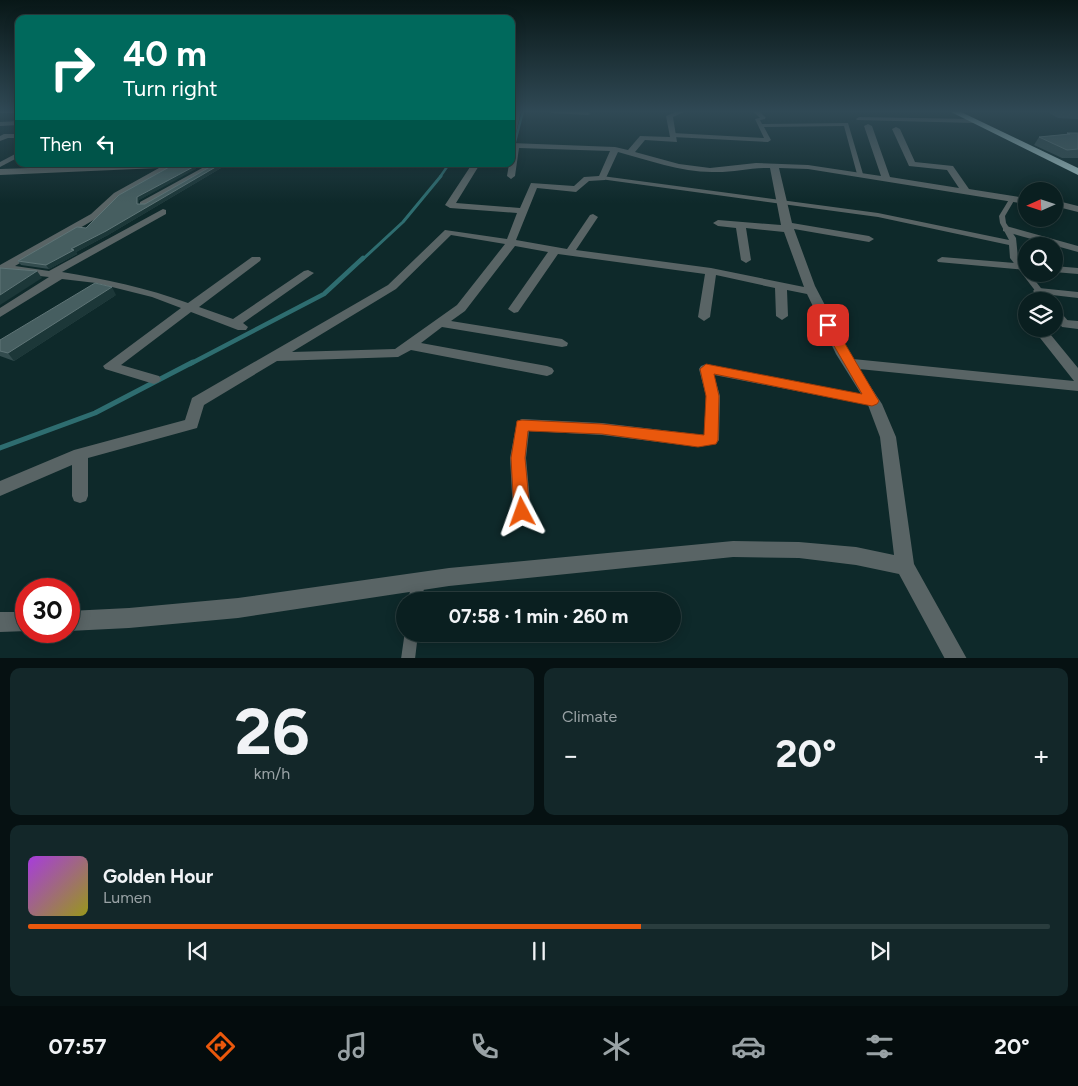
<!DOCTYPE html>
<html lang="en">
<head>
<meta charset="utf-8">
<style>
	body { margin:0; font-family:Figtree,sans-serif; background:#132729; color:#f1f3f6; height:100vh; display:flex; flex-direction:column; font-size:19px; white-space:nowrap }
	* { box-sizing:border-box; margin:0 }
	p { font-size:16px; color:#99a2a5 }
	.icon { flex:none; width:28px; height:28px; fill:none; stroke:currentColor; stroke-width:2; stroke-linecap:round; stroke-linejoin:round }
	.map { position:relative; height:658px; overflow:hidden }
	.details { display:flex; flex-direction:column; gap:10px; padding:10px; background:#061112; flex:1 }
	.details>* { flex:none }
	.top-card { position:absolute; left:15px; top:15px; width:500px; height:152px; border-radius:10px; box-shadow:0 2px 12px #0003,0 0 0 1px #2a3d3e; background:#00695c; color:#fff; overflow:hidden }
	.needle { width:32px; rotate:267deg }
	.buttons { position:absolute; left:1018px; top:182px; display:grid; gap:10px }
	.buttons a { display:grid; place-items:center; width:45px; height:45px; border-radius:50%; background:#0a1f20; box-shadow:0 2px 12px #0003,0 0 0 1px #2a3d3e; font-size:25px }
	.speed { position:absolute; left:15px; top:578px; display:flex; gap:10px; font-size:25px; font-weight:700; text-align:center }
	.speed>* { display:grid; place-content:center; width:65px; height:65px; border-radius:50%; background:#0a1f20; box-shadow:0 2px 12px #0003,0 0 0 1px #2a3d3e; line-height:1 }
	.speed .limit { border:8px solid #d22; background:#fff; color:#111 }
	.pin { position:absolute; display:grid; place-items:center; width:42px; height:42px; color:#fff; margin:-21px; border-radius:10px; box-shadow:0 2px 8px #0006 }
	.me { position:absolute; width:55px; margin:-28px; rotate:356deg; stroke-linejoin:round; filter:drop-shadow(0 0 4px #0008) }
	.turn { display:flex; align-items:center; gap:18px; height:105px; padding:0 25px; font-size:22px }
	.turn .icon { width:65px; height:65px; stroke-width:2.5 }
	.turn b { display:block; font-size:35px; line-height:42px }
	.then { display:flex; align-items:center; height:48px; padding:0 25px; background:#0003; gap:10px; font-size:19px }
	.big { font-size:38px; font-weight:700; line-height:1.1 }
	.details .tile { flex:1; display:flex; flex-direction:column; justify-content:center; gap:8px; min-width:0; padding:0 18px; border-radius:10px; background:#132729 }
	.details .dial { align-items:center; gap:0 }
	.dial b { font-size:65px; line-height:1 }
	.song { display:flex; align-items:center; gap:15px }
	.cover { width:60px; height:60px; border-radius:8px; background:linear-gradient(135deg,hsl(280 70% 55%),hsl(60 70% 35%)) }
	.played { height:5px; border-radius:2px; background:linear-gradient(90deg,#ea580c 60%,#2a3d3e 60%) }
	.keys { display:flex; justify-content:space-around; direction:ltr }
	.heat { display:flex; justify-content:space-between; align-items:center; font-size:28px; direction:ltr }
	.details .tiles { flex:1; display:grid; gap:10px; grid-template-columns:1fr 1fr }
	.tile:last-child { grid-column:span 2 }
	.trip { position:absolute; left:396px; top:592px; width:285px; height:50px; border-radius:25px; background:#0a1f20; box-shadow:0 2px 12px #0003,0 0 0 1px #2a3d3e; font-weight:700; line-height:50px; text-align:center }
	.menu { display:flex; height:80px; justify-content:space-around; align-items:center; background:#040c0d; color:#99a2a5 }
	.menu .icon { width:35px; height:35px }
	.menu .current { color:#ea580c }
	.menu b { font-size:22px; color:#f1f3f6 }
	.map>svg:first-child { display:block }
</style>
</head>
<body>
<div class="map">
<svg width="1078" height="659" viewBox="0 0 1078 659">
	<rect width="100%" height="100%" fill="#0e292a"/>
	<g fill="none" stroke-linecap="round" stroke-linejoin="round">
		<g stroke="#2e6d70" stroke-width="2.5">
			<polyline points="511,146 515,142 523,111"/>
			<polyline points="440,177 449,164"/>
		</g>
		<polyline stroke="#2e6d70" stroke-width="3" points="362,260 403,222 441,176"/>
		<polyline stroke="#2e6d70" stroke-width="4.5" points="190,364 324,294 363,258"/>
		<polyline stroke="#2e6d70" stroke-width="5" points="0,448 95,413 193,362"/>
		<g fill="#596465" fill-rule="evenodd">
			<polygon points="763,117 765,117 765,119 760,120 762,124 848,123 863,174 860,176 857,174 844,126 764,127 771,140 768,142 673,137 670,135 673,133 764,138 755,119"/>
			<polygon points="602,176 878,213 1009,240 1000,223 999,216 1010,198 1014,198 1015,199 1005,216 1006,223 1016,238 1018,258 1026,269 1026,274 1030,274 1051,301 1043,301 1010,258 1009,245 878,217 600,179 600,177"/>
			<polygon points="1054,308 1057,308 1069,322 1070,324 1069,326 1063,326 1054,315"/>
			<polygon points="418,575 423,576 425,581 422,601 408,601 413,576"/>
			<polygon points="405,631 405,634 418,634 415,659 401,659"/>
		</g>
		<g fill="#596465" fill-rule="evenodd">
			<rect x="0" y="111" width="19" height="2"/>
			<polygon points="515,111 521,111 515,137 511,139 511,123"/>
			<polygon points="549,111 582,111 591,113 588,115 552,113"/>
			<path d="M 678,111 L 686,111 L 673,117 L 677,142 L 645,140 L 635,152 L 679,164 L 710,168 L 756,163 L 808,165 L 881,176 L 864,126 L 868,124 L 872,126 L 890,177 L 959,188 L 947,170 L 909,166 L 892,129 L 896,127 L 900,129 L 915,162 L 953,166 L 969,189 L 1026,198 L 1026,204 L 808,169 L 779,168 L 792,223 L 869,236 L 874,239 L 869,242 L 794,229 L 815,286 L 853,359 L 1074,381 L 1033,329 L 1046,329 L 1078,368 L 1078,391 L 859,369 L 882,404 L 896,437 L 914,564 L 967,659 L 945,659 L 899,574 L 856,565 L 799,558 L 733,557 L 449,586 L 238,618 L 129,628 L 69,631 L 69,611 L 129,608 L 238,598 L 449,568 L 733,541 L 799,542 L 856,547 L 894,555 L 880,437 L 868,405 L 714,375 L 720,396 L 719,440 L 716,444 L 698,447 L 602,435 L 529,431 L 526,458 L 531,512 L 528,517 L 522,520 L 516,517 L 513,512 L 510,458 L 517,421 L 522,419 L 602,423 L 704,435 L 706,396 L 699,369 L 701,366 L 706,364 L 861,394 L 836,354 L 807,294 L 787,290 L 788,316 L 782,320 L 776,316 L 775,288 L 716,275 L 710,317 L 704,321 L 698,317 L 705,274 L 558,254 L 518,312 L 514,313 L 508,309 L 548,252 L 515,246 L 465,311 L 451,321 L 562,339 L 568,343 L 567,346 L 562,347 L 442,327 L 421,343 L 547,366 L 552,368 L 554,371 L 552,374 L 547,376 L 411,350 L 398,357 L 277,361 L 204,405 L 197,428 L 88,458 L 88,496 L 86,501 L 80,503 L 74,501 L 72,496 L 72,465 L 0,496 L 0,481 L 74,450 L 185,420 L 192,398 L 388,285 L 445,230 L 507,239 L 517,213 L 450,208 L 445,205 L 472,164 L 480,164 L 456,203 L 520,208 L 531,183 L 574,186 L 584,177 L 599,176 L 610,151 L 519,148 L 515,176 L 511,179 L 507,176 L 509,164 L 511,164 L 511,143 L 615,147 L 628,150 L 640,136 L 670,137 L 666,116 ZM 618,152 C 648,160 680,172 712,172 C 732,173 751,167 770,168 L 781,225 L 718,220 L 713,223 L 718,226 L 736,228 L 741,260 L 746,263 L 751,260 L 746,228 L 784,232 L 804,287 L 711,268 L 576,250 L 598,217 L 593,214 L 590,215 L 567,249 L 516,240 L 537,188 L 576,192 L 589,181 L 605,180 ZM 451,235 L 505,244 L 457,305 L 395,349 L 292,352 L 396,289 Z"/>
			<polygon points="753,111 759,111 766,118 761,119"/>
			<polygon points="859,117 975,119 978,121 975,123 857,120 856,119"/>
			<polygon points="19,121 19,125 0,126 0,122"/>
			<polygon points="4,134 19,134 19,138 8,138 0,141 0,136"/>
			<polygon points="19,152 19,157 0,167 0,162"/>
			<path d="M 151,164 L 217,165 L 146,206 L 140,206 L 140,202 L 204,167 L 172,168 L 120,197 L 97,218 L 15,266 L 49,271 L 163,209 L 166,210 L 166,214 L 62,272 C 105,279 147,288 188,303 L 252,257 L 260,257 L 261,259 L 260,261 L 199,307 L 233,319 L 304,271 L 308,270 L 314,273 L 243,323 L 248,327 L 246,330 L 238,330 L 191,312 L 121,365 L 159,376 L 161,379 L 159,382 L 154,384 L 105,369 L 103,366 L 181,308 L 152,297 L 96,283 L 62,279 L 0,317 L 0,308 L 49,277 L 2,272 L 0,272 L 0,265 L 91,214 L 114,193 L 159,168 L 0,175 L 0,169 Z"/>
			<polygon points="1054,200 1078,206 1078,212 1054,206"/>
			<polygon points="1006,226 1078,246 1078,252 1003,231 1003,227"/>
			<polygon points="942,257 1026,264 1026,270 938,262 937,260"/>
			<polygon points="1054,266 1078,268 1078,274 1054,272"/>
			<polygon points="1039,288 1078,292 1078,298 1035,293 1033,291 1035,289"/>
			<polygon points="1066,320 1078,321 1078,329 1062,327 1060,324"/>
			<polygon points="0,612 26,612 26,631 28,631 0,632"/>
		</g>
		<polygon fill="#a1bfc0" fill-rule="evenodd" points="949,111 959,111 1078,168 1078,175"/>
	</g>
	<g fill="#334c4e">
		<polygon points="1046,111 1078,111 1078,119 1058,118"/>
		<polygon points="1067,133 1078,133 1078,158 1062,158 1034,145 1039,137 1067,134"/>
		<polygon points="219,165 221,168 108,235 76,252 77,254 49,269 21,265 18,261 86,228 196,169 139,200 139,204 145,204"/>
		<polygon points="116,295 14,361 0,356 0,340"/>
	</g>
	<g fill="#1c3738">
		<polygon points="219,165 221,168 108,235 76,252 77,254 49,269 46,265 71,249"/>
		<polygon points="195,166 196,169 139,200 139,207 137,204 137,197"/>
		<polygon points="37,271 42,278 0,305 0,295"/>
		<polygon points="112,287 116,295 14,361 8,353"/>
	</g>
	<g fill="#465e60" stroke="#5e7476">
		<polygon points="1067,133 1078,133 1078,149 1067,150 1039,137 1070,134"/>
		<polygon points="215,164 219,165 106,231 71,249 74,250 46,265 18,261 77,227 86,228 119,195 171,166 195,166 137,197 137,204 145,204"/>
		<polygon points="0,268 37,271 0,295"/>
		<polygon points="95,283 112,287 8,353 0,351 0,340"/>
	</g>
	<linearGradient id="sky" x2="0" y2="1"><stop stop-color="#081717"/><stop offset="0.55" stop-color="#304955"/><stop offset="1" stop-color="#304955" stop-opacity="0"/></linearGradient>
	<rect width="1078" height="203" fill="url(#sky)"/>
	<polygon fill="#ea580c" stroke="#983908" points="828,322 834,325 877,398 879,401 877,404 872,406 714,374 719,396 718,440 716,444 698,447 602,434 528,431 525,458 530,512 527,517 522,519 516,517 514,512 511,458 517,421 522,420 602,424 704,435 706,396 700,369 706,364 862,394 822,325"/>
</svg>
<div class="buttons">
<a><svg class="needle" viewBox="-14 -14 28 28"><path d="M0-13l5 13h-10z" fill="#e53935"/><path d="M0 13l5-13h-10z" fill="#99a2a5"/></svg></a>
<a><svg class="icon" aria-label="search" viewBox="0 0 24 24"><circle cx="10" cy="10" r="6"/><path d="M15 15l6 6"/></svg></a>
<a><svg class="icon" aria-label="layers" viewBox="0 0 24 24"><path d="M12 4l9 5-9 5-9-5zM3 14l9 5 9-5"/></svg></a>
</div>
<div class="speed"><div class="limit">30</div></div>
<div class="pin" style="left:828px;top:325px;background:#d93025"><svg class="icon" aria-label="arrive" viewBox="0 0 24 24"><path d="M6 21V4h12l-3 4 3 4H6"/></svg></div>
<svg class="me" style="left:522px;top:512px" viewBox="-20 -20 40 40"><path d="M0-17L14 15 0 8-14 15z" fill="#ea580c" stroke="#fff" stroke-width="4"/></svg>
<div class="trip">07:58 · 1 min · 260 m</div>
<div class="top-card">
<div class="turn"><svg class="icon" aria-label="right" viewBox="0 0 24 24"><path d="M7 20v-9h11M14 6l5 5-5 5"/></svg><div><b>40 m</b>Turn right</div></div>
<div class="then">Then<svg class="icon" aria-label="left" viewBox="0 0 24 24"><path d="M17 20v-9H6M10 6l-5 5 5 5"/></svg></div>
</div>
</div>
<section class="details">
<div class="tiles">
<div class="tile dial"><b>26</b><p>km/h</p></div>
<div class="tile"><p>Climate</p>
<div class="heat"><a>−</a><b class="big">20°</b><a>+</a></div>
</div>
<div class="tile">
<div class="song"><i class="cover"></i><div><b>Golden Hour</b><p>Lumen</p></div></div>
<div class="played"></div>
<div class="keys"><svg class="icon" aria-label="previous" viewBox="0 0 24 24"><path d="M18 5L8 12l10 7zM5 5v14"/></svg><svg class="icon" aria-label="pause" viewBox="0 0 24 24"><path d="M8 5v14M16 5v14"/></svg><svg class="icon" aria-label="next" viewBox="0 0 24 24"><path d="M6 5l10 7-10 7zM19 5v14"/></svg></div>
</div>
</div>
</section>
<nav class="menu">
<b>07:57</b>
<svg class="icon current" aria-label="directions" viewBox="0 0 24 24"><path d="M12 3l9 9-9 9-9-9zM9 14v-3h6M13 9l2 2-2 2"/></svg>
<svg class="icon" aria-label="music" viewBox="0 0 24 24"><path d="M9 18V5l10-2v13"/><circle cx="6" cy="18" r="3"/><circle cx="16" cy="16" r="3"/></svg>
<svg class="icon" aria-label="phone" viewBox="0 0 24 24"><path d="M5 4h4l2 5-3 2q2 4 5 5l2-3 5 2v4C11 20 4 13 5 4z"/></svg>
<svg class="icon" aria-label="climate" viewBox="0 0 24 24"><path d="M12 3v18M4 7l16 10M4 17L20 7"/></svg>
<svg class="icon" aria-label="car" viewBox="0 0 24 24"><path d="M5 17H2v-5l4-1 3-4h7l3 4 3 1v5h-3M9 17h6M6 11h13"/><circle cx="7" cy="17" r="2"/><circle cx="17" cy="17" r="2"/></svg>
<svg class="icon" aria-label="filters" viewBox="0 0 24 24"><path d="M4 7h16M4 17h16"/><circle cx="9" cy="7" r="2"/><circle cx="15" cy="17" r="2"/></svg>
<b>20°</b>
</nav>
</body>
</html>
